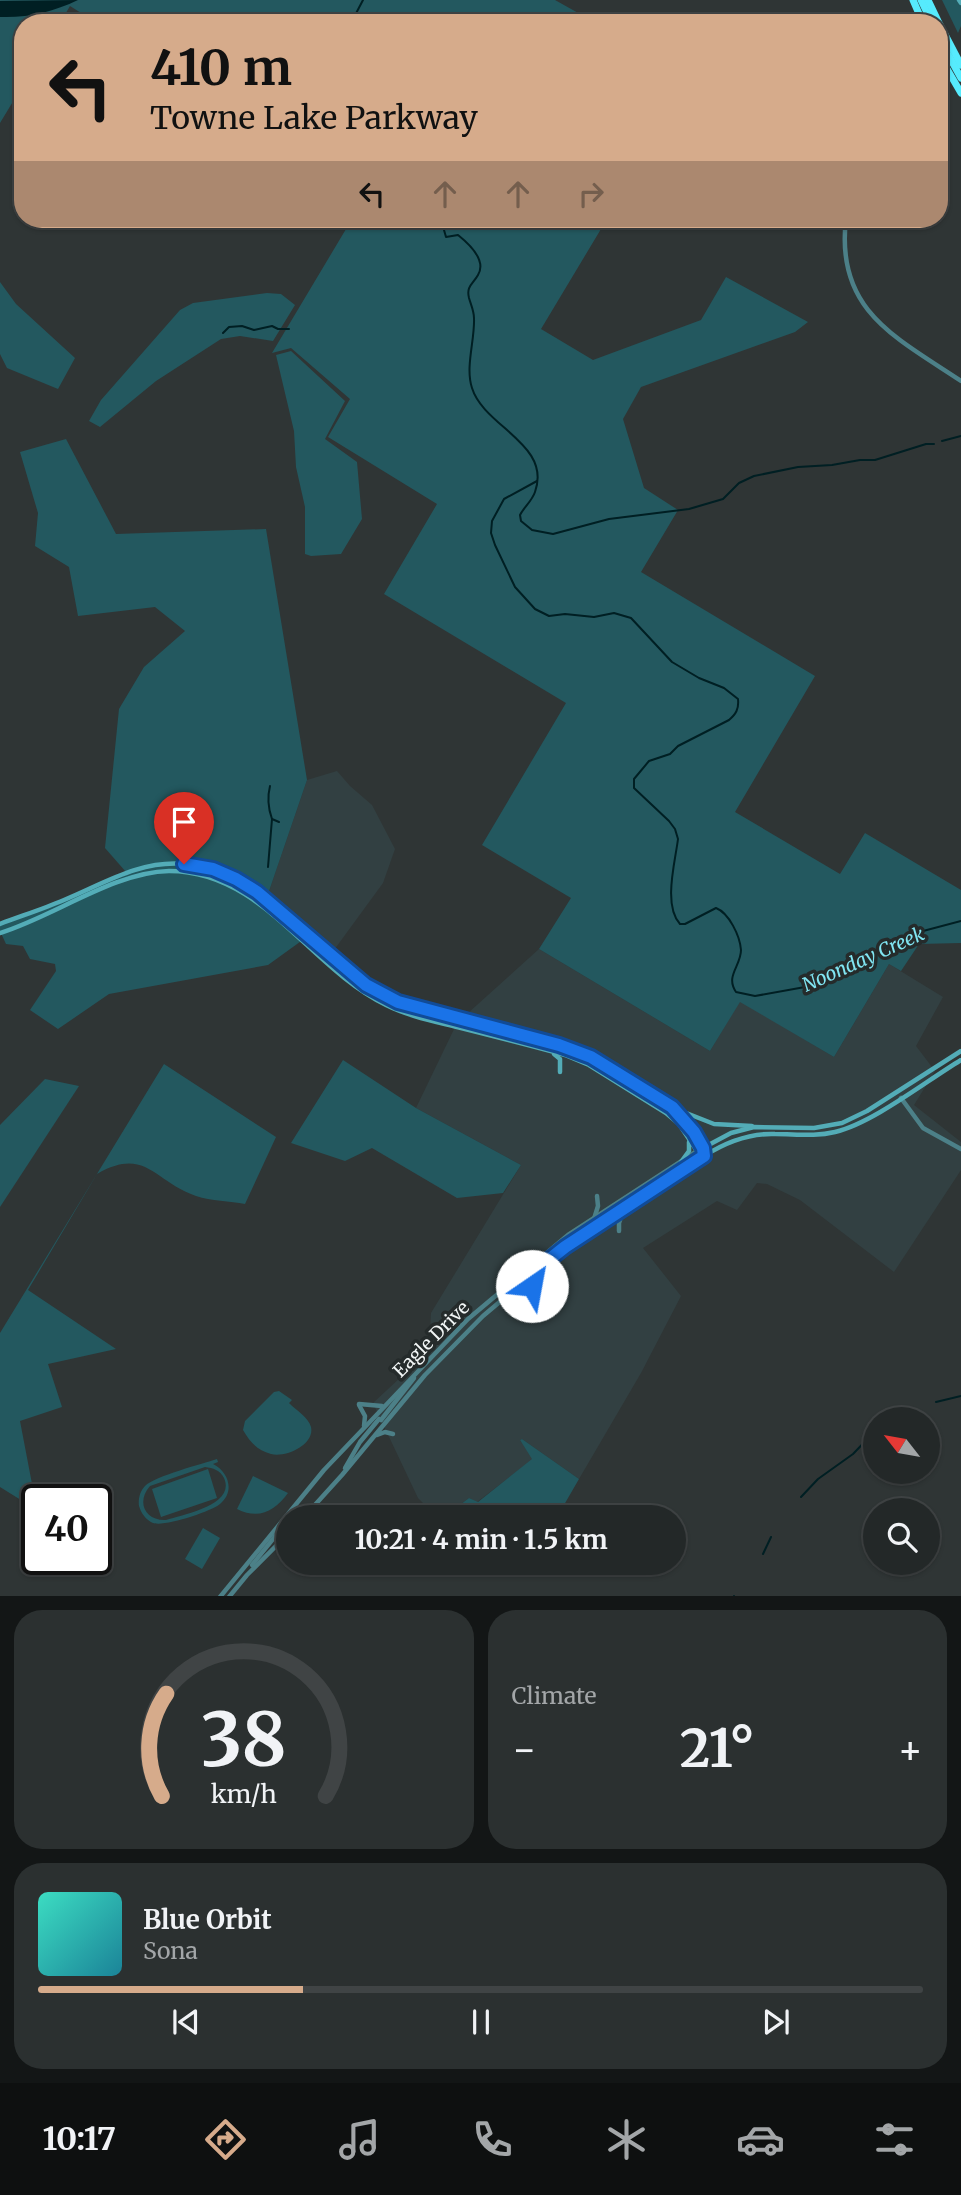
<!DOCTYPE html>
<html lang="en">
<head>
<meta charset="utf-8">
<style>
	body { margin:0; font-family:Merriweather,serif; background:#2b3030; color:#f1f3f6; height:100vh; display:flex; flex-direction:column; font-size:26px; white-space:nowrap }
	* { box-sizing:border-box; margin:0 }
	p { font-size:23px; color:#a3a6a8 }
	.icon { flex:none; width:38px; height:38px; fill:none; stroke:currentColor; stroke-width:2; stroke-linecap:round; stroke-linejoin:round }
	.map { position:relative; height:1596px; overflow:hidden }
	.panel { display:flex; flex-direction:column; gap:14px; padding:14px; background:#131616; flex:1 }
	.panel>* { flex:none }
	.guide { position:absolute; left:14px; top:14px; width:934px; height:214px; border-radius:28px; box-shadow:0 2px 5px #0004,0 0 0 2px #404445; background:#d6ab8b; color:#111; overflow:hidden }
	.needle { width:46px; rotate:301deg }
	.buttons { position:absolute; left:863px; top:1407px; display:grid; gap:14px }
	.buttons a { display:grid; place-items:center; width:77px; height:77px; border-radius:50%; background:#232828; box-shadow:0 2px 5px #0004,0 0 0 2px #404445; font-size:35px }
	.speed { position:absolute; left:21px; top:1484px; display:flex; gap:14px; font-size:35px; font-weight:700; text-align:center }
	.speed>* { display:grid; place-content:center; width:91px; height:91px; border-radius:50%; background:#232828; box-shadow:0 2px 5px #0004,0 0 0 2px #404445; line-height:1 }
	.speed .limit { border:4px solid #111; border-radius:10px; background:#fff; color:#111 }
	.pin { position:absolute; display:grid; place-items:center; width:60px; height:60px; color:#fff; margin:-72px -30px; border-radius:50% 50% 50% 0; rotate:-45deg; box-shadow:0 0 7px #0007 }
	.pin .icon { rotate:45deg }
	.me { position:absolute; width:77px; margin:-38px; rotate:33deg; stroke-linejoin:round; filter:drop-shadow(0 0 5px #0008) }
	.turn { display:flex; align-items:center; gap:24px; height:147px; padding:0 21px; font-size:32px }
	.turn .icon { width:91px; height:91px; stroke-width:2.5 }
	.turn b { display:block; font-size:49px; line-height:60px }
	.lanes { display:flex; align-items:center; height:66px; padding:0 21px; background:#0003; justify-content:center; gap:35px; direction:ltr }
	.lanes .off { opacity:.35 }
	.big { font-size:52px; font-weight:700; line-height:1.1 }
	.panel .card { flex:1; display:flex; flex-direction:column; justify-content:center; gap:10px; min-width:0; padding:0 24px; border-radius:28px; background:#2b3030 }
	.panel .dial { align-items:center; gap:0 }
	.dial svg { height:182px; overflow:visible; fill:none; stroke:#404445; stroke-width:7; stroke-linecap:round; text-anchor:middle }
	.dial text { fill:#f1f3f6; stroke:none }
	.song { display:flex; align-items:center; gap:21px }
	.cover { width:84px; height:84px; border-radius:10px; background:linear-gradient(135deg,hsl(170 70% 55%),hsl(190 70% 35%)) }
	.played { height:7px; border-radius:4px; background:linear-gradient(90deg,#d6ab8b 30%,#404445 30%) }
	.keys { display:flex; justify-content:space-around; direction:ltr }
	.heat { display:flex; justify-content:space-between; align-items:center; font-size:38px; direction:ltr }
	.panel .tiles { flex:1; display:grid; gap:14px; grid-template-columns:1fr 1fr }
	.card:last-child { grid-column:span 2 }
	.trip { position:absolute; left:276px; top:1505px; width:410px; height:70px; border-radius:35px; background:#232828; box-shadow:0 2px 5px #0004,0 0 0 2px #404445; font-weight:700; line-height:70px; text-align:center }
	.menu { display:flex; height:112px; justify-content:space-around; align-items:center; background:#0e1010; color:#a3a6a8 }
	.menu .icon { width:49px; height:49px }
	.menu .selected { color:#d6ab8b }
	.menu b { font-size:32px; color:#f1f3f6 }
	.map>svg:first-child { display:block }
</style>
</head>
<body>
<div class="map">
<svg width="961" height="1597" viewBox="0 0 961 1597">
	<rect width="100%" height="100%" fill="#2f3535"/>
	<g fill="#324042">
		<polygon points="337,771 350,786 372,805 395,849 383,883 326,961 266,900 307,780"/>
		<polygon points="539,949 710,1051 740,1001 834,1057 889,964 943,997 916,1046 935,1071 914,1105 961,1142 961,1170 894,1272 800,1200 767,1184 757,1183 737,1210 717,1201 643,1248 681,1296 641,1373 579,1479 522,1439 520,1440 533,1459 477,1502 469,1498 444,1517 437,1517 418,1498 373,1403 429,1351 431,1313 521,1165 416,1108 457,1023"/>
	</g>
	<g fill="#23585f" fill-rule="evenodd">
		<polygon points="0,0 555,0 580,14 575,23 97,23 70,6 60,23 23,23 23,85 0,123"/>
		<polygon points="942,0 961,0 961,26 958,33"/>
		<polygon points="352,219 607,219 541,329 593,360 701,320 726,277 808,322 795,332 641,387 623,419 644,488 678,510 641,572 815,676 735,812 840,874 865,833 961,890 961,943 919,944 901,971 889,964 834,1057 740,1002 710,1051 539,949 571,898 482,845 566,703 384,594 437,504 328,437 350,399 291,348 272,353"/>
		<polygon points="0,282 16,304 75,358 58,389 7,368 0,354"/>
		<polygon points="267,293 281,294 295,305 273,341 240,336 221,339 156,381 100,427 89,421 101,400 180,310 193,303"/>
		<polygon points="291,351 345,401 325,439 357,462 362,519 341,554 311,556 305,554 305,507 296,467 294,431 276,355"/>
		<polygon points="66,439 116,534 266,529 307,780 266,900 304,939 268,965 109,994 58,1029 30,1010 56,971 55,964 30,959 23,946 6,944 0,931 0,923 95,887 126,872 105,848 119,709 144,667 185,631 155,607 78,616 69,567 35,546 38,513 20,452"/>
		<polygon points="343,1060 416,1108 521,1165 503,1193 457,1198 372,1148 345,1161 291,1143"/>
		<path d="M 164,1064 L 276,1137 L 245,1204 C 230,1201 211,1201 196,1196 C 154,1182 146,1146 97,1174 L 28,1290 L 116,1349 L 48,1364 L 62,1407 L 20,1421 L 37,1510 L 0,1487 L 0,1333 Z"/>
		<polygon points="45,1079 79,1086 0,1207 0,1125"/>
		<path d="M 279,1391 L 292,1400 L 289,1403 C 296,1410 309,1418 311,1427 C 315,1445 285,1458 271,1454 C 257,1450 250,1442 243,1430 L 245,1421 L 274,1392 Z"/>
		<polygon points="522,1439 579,1479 557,1517 530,1517 514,1509 508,1517 444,1517 469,1498 478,1502 532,1459 520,1440"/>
		<path d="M 217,1459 L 218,1462 L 213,1464 C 229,1472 235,1492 220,1504 C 210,1512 164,1527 153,1523 C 146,1520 141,1513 139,1506 C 138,1499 140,1491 145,1486 C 155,1476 202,1464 217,1459 ZM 205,1467 C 213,1468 220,1470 224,1478 C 236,1505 184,1514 166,1520 C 145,1521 136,1502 150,1486 Z"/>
		<polygon points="208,1469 217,1498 161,1517 152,1489"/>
		<path d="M 253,1476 L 288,1493 C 275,1511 259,1520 237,1509 Z"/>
		<polygon points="203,1528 220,1538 202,1569 185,1559"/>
	</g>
	<path fill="#001f23" d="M 78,0 C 53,12 28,18 0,17 L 0,1 Z"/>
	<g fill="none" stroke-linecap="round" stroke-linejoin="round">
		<g stroke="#001f23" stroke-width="2">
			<polyline points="351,23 363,0"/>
			<path d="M 446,219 L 444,230 L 446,237 L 458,235 C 468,243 487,260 478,275 C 473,284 466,286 469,298 C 471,305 474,311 474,318 C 475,340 465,367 472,388 C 484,427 552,444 535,492 C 532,501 524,507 520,515 L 521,521 L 532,530 L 553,534 L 609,519 L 689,509 L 723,499 L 739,483 L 754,476 L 798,467 L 832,465 L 860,460 L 875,460 L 926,444 L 934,444"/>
			<polyline points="223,333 229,327 242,326 254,330 272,326 278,329 289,329"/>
			<polyline points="942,441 961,436"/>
			<path d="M 537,481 L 504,499 L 492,521 L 491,533 L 495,545 L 515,587 L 535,609 L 549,616 L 565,614 L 594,617 L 614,613 L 631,618 L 672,662 L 699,678 L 724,688 L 738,699 C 739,709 736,714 729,720 L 678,746 L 670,754 L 649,761 L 634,779 L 634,788 L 669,821 L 675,829 L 678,839 C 675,863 663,905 680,924 L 685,924 L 716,908 C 729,913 740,936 741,950 C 741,966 725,976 736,992 L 755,996 L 805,987 L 834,976 L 908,935 L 961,921"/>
			<path d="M 270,786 C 267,798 268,808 272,819 L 279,822"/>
			<polyline points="268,867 272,819"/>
			<polyline points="936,1402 961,1396"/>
			<polyline points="891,1419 910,1410"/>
			<polyline points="801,1497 818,1479 853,1454 875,1431"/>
			<polyline points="763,1554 771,1537"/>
			<polyline points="734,1597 734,1596"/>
		</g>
		<g stroke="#4c8088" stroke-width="4.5">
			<path d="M 846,219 C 835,310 895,337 961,381"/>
			<polyline points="901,1098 923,1128 961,1149"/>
			<polyline points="594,1219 598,1206 597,1196"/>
			<polyline points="619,1231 619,1223 624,1208"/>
			<polyline points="515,1289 534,1293 532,1283 535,1271"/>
			<polyline points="359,1404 382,1406"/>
			<polyline points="359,1405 365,1416 364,1426"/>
			<polyline points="381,1420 414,1378"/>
			<polyline points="377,1435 385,1432 393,1434"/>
			<polyline points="345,1468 360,1442 379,1419"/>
			<polyline points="304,1517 342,1475 425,1375 483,1316 565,1247 704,1156"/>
			<polyline points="252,1565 277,1534 281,1524"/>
			<polyline points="220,1597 324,1470 468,1319 568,1235 697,1151"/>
			<polyline points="229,1597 247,1575 289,1533"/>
		</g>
		<g stroke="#53acb7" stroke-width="4.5">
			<polyline points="959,0 961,3"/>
			<path d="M 0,924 C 21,916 43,909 64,900 C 103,884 140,860 184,864 C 241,868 289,917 331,953 C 352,972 371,991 399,1003 C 454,1026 516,1028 572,1049 C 600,1059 625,1078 651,1093 C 673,1107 700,1128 704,1156"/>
			<path d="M 0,933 C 53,917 114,872 169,871 C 263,871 309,968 386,1005 C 408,1016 433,1021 457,1027 C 493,1036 529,1045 565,1055 L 589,1065 L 666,1113 L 679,1124 L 697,1151 L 703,1155"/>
			<polyline points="554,1054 560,1059 560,1072"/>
			<polyline points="676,1109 714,1124 752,1126"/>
			<polyline points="701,1149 731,1133 754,1127 814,1128 842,1123 867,1111 961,1051"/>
			<path d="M 704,1156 C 726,1142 749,1133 775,1134 C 796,1134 815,1137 835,1132 C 873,1123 926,1081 961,1060"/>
			<polyline points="681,1162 689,1151 689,1142"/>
		</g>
		<g stroke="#56ebfd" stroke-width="7">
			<polyline points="913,0 923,23"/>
			<polyline points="921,0 932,23"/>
			<polyline points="928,0 939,23"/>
			<polyline points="940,25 961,65"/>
			<polyline points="940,40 961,78"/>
			<polyline points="940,57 961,93"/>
		</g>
	</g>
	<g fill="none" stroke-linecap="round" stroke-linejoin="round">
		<g stroke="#114b97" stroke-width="18">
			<polyline id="route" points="184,864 213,869 236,879 257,892 366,985 398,1002 559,1045 591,1057 672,1107 694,1132 703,1148 704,1156 565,1247 536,1270 532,1286"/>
		</g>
		<use href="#route" stroke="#1a73e8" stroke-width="12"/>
	</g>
	<g text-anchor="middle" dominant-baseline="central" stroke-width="7" stroke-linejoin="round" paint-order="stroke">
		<g font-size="18" fill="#f2f6f6" stroke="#252b2b">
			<text transform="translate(431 1339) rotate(-45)">Eagle Drive</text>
		</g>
		<g font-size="19" font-style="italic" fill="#81e6f3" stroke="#252b2b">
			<text transform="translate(863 959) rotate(-24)">Noonday Creek</text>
		</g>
	</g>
</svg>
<div class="buttons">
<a><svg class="needle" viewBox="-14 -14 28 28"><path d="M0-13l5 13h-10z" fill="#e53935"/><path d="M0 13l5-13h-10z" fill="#a3a6a8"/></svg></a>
<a><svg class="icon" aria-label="search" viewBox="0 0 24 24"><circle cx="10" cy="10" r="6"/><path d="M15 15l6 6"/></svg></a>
</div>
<div class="speed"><div class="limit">40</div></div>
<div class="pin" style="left:184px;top:864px;background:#d93025"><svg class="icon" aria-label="arrive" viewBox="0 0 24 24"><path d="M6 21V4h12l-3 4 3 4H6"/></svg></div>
<svg class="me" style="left:532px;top:1286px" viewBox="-20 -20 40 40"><circle r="19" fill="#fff"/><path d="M0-13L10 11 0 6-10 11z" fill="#1a73e8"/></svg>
<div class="trip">10:21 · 4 min · 1.5 km</div>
<div class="guide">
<div class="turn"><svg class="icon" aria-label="left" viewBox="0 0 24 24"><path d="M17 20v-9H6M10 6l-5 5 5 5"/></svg><div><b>410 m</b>Towne Lake Parkway</div></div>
<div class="lanes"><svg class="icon" aria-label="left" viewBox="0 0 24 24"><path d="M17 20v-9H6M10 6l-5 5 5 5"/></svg><svg class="icon off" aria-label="ahead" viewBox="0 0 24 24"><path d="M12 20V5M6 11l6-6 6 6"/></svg><svg class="icon off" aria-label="ahead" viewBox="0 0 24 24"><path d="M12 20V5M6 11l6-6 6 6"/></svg><svg class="icon off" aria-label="right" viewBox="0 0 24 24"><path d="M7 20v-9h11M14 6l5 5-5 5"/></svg></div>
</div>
</div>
<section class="panel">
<div class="tiles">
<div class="card dial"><svg viewBox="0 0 100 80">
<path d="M14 69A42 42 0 1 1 86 69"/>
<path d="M14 69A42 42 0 0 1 16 24" stroke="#d6ab8b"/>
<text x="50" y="56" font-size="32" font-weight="700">38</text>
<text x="50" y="72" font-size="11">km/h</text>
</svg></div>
<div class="card"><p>Climate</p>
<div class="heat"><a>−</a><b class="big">21°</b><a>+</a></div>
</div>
<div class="card">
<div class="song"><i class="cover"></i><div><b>Blue Orbit</b><p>Sona</p></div></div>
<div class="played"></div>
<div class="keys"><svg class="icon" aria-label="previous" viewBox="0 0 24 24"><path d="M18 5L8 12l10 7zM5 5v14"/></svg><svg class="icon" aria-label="pause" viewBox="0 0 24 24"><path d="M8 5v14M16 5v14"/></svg><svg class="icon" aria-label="next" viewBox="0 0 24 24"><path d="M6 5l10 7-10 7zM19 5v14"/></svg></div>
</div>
</div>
</section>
<nav class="menu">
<b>10:17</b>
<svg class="icon selected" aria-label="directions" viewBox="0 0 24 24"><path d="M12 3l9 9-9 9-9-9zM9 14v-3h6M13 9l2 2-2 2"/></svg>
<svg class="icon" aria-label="music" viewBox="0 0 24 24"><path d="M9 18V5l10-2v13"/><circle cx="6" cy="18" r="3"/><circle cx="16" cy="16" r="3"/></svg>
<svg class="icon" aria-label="phone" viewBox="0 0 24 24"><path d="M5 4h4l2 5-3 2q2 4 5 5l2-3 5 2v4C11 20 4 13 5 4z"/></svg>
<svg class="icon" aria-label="climate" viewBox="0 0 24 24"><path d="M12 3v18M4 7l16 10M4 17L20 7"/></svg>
<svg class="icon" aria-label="car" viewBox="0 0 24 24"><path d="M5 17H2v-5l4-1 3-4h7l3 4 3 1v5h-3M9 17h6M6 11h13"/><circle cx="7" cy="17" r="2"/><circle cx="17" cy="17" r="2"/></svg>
<svg class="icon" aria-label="filters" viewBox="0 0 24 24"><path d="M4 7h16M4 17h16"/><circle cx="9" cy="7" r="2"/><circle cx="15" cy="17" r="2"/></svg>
</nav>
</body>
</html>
